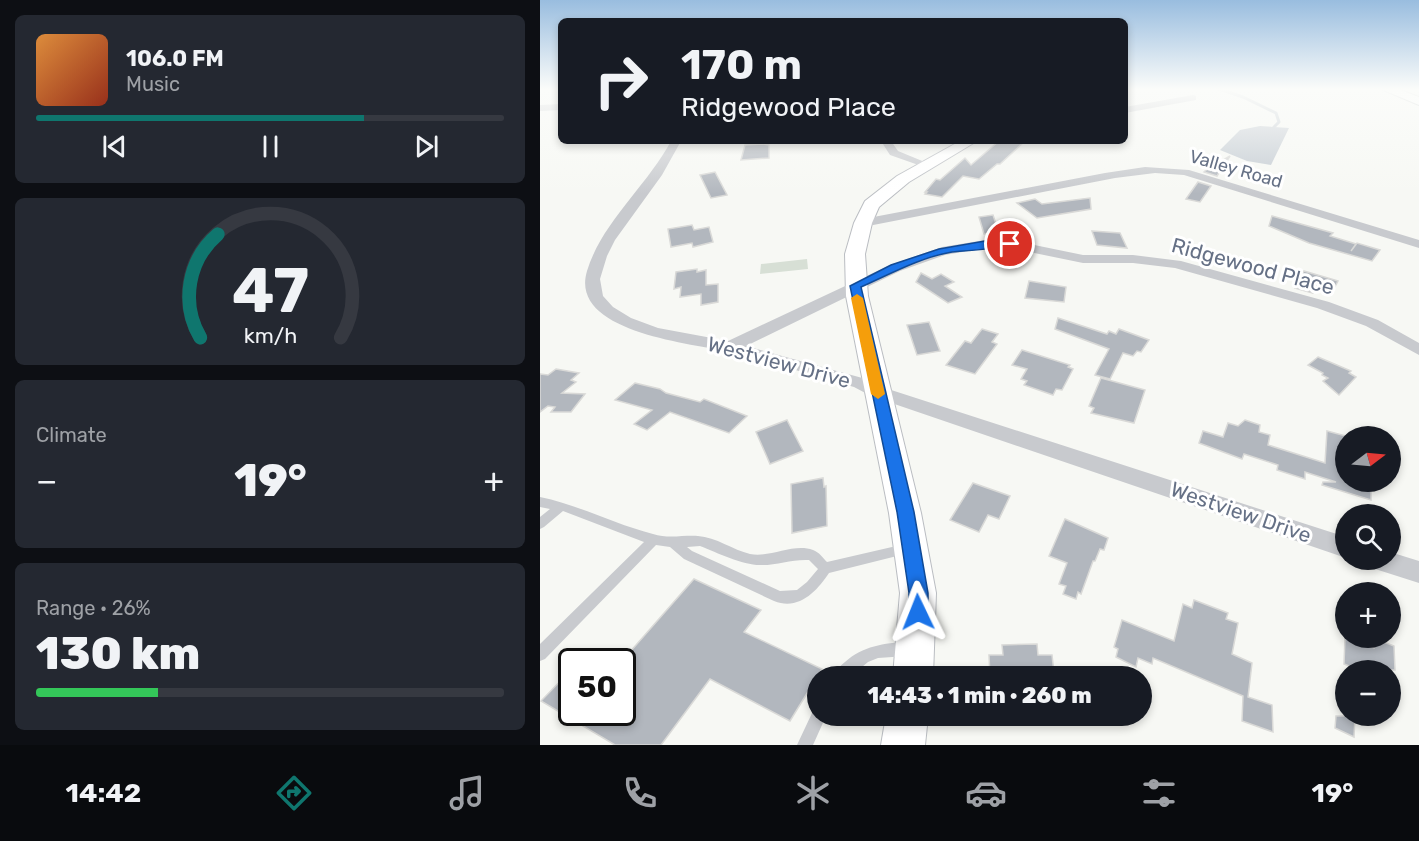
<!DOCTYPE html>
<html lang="en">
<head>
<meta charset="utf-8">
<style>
	body { margin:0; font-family:Rubik,sans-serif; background:#242831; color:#f1f3f6; height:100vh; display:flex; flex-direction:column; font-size:22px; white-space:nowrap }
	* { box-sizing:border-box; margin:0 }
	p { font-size:20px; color:#9ea1a6 }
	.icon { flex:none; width:33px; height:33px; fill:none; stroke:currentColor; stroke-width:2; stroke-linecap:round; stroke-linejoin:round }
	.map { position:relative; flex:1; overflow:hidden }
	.panel { display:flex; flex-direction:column; gap:15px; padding:15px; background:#0d0f14; width:540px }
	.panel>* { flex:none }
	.top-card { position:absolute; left:18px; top:18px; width:570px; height:126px; border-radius:9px; box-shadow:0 3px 9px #0003; background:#171b24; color:#f1f3f6; overflow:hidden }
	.needle { width:39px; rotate:74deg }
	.controls { position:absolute; left:795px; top:426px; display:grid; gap:12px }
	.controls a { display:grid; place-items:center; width:66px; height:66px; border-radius:50%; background:#171b24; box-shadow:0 3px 9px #0003; font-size:30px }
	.speed { position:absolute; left:18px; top:648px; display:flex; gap:12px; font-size:30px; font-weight:700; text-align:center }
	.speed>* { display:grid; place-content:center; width:78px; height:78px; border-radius:50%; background:#171b24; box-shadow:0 3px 9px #0003; line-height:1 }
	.speed .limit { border:3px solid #111; border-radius:9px; background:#fff; color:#111 }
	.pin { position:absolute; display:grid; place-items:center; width:51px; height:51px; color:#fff; margin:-26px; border:3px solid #fff; border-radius:50%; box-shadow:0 2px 6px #0007 }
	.me { position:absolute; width:66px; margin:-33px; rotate:358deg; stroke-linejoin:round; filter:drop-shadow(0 0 4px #0008) }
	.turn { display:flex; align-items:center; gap:21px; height:126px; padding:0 24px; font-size:27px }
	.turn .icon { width:78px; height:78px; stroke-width:2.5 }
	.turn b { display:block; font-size:42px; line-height:51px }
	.big { font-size:45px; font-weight:800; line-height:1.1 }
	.panel .widget { flex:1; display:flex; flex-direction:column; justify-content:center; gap:9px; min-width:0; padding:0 21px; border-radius:9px; background:#242831 }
	.panel .dial { align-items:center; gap:0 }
	.dial svg { height:156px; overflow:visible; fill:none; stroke:#363941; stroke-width:7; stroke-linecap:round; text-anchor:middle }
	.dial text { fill:#f1f3f6; stroke:none }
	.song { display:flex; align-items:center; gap:18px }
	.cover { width:72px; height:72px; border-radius:9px; background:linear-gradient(135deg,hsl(30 70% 55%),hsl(10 70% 35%)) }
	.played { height:6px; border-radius:3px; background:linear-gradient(90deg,#0f766e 70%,#363941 70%) }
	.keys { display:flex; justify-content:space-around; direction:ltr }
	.heat { display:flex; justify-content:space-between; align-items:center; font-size:33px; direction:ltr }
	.charge { height:9px; border-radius:4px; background:linear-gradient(90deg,#34c759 26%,#363941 0) }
	.trip { position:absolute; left:267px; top:666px; width:345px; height:60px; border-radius:30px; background:#171b24; box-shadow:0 3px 9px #0003; font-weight:800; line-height:60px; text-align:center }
	.dock { display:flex; height:96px; justify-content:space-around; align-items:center; background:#090b0e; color:#9ea1a6 }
	.dock .icon { width:42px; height:42px }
	.dock .current { color:#0f766e }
	.dock b { font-size:27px; color:#f1f3f6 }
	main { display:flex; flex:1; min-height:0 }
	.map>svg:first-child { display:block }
</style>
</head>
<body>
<main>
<section class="panel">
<div class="widget">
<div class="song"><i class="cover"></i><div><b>106.0 FM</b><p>Music</p></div></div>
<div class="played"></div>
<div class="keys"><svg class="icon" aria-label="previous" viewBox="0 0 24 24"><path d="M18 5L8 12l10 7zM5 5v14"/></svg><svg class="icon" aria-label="pause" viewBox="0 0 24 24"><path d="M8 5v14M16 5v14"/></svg><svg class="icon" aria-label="next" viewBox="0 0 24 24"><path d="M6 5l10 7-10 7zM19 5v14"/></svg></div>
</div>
<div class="widget dial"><svg viewBox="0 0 100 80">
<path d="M14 69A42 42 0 1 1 86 69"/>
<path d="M14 69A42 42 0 0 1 23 16" stroke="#0f766e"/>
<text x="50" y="56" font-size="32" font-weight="700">47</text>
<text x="50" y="72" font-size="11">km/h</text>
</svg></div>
<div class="widget"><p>Climate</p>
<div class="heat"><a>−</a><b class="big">19°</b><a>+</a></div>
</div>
<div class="widget"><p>Range · 26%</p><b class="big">130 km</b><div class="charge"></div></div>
</section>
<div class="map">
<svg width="879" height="745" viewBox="0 0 879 745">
	<rect width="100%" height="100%" fill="#f7f8f4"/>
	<polygon fill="#d7dfd5" points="267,259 268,269 220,274 221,264"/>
	<polygon fill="#c4cbd2" points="720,126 749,128 731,165 707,161 680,150 700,130"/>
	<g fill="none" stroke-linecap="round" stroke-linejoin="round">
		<polyline stroke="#c4cbd2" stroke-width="3" points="679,89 703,97 736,113 739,122 734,127"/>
	</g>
	<g fill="#b2b7be" stroke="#d9d9d7" stroke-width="1.5">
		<polygon points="459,141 485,141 460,164 457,164 439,179 423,176 402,197 385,194 387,192 385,192 396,179 400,180 425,158 431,165"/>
		<polygon points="223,144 229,145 229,158 201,160 205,145"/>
		<polygon points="690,156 677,176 664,172 666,170"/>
		<polygon points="175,172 187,195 171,198 160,175"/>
		<polygon points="658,182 671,186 660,202 646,199"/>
		<polygon points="550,198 551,209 497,218 477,203 495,199 502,204"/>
		<polygon points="453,215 459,233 444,234 439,217"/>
		<polygon points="732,216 793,233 790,236 816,244 811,251 817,243 840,250 832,261 769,243 729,226"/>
		<polygon points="152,225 154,230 169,227 173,242 153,247 152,243 131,247 128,229"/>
		<polygon points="552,231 580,233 587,248 557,245"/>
		<polygon points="157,269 157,272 166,270 166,285 178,284 178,302 161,305 161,294 140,297 141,287 134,289 136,272"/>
		<polygon points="764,271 798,281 791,294 775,289 773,293 755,288"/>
		<polygon points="381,273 392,279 401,274 414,282 405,286 422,297 408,303 376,282"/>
		<polygon points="489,281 526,287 524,302 485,298"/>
		<polygon points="518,318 567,334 569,331 576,334 579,329 609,340 601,352 597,351 593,356 583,353 570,379 555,375 569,349 515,329"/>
		<polygon points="389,322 400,351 377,355 367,325"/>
		<polygon points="442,329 458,334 452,342 457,344 435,374 406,365 425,341 431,343"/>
		<polygon points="482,350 530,365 528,367 533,369 522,390 516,389 513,395 484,385 487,381 481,379 487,369 472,365"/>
		<polygon points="778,357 811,371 809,373 816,377 799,395 783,381 788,378 782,375 783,373 768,365"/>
		<polygon points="16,369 39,373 31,380 36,382 22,393 45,394 31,412 11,412 15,407 8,406 0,412 0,374 8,375"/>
		<polygon points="561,378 605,390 594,423 551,413 554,408 549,406"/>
		<polygon points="95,383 120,389 126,393 160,402 164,399 207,416 189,433 130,412 107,430 94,424 112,410 75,400"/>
		<polygon points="247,420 263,451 230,464 216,432"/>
		<polygon points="705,420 720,425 719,432 730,435 728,445 785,463 787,431 806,436 806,482 831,482 831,500 782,485 783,482 796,482 765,472 765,479 737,470 738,465 704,454 702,459 659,443 663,431 683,437 688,423 698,426"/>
		<polygon points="283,478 284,487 286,486 287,526 252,533 251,484"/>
		<polygon points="433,483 470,496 459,519 448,515 439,532 410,520"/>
		<polygon points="525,519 568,538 564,550 560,549 555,561 553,561 541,594 538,592 536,599 523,594 526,586 519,584 527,563 509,556"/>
		<polygon points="154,579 221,610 204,632 282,669 250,721 170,679 121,745 75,745 1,701 32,669 32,712 82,712 82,661"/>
		<polygon points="654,600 688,613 686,619 698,623 692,654 712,663 708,697 732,705 733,732 702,721 703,696 613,658 612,664 598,658 596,667 576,657 578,649 574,647 582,620 634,641 643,604 652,608"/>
		<polygon points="805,637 834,648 834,638 854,646 855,670 819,670 804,664"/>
		<polygon points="497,644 498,655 512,655 514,673 489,673 490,676 450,676 449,655 463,655 462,645"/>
		<polygon points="796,716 815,716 814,737 795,728"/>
	</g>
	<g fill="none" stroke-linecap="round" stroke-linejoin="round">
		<g stroke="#babdc2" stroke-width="2">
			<g id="secondary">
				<polygon points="841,89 858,89 879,97 879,105"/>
				<polygon points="420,141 437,141 369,182 339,207 332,223 325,254 328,296 381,513 396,593 393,676 353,676 360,593 349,513 306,296 305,254 314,223 325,201 357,176"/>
				<polygon points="346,716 388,716 385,745 341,745"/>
			</g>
		</g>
		<g fill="#c8cace" fill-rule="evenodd">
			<path d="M 0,497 C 39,505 74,524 113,534 C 128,539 143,535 158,536 C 176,537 193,550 210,554 C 231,558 253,543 273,550 C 279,552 283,558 287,562 L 365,544 L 369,545 L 371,549 L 369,553 L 289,573 C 277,591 259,611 234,601 L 144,559 L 130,547 L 116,545 L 5,659 L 0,661 L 0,644 L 104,542 L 23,511 L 4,527 L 0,529 L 0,517 L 10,509 L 0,507 ZM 160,546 C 178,553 204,566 222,565 C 238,565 253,559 269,560 L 278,569 L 267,582 L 257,590 L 240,591 L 152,551 L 147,547 Z"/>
			<path d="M 367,642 L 372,644 L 374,649 L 372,654 L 367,656 L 338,658 L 328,662 L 311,676 L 294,676 C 296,670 300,666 305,662 C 323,646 344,643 367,642 Z"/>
			<polygon points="278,709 278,716 286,716 273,745 257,745 273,711"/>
		</g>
		<g fill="#c8cace" fill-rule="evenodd">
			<polygon points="653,95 656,96 656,100 585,113 585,107"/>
			<polygon points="21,104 21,110 0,111 0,105"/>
			<path d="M 131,141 L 141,141 L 122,175 L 75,240 L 67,256 L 60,279 L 63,296 L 73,307 L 91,318 L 118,328 L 188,341 L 350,265 L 402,247 L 445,240 L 470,240 L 543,255 L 593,255 L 641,261 L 789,302 L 838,320 L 879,343 L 879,355 L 826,326 L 777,308 L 635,268 L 593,263 L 543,263 L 470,248 L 445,248 L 405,255 L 360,271 L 206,346 L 326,379 L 345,388 L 806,537 L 806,558 L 331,396 L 314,387 C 274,376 235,363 195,353 C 157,344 28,334 47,271 C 62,222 107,186 131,141 Z"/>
			<polygon points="341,141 351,141 358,151 392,165 387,168 350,155"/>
			<polygon points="605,167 649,170 879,240 879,248 644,175 615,173 575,178 323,227 317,223 323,219 565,173"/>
			<polygon points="850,552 879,561 879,583 832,568 829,560 850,560"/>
		</g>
		<use href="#secondary" fill="#fff" fill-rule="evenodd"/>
	</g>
	<linearGradient id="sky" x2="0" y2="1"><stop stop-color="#99bddf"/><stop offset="0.46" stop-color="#fbfcfa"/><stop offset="1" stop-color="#fbfcfa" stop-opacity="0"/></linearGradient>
	<rect width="879" height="194" fill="url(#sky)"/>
	<path fill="#1a73e8" stroke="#114b97" stroke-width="1.5" d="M 445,241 L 470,241 L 475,244 C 470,248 423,251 412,252 C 381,257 350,274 321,287 L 374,512 L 388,593 L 388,612 L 385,618 L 378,621 L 370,618 L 368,612 L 369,593 L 357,512 L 310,286 L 351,265 L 399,249 Z"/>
	<polygon fill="#f59e0b" points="317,294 323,298 345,394 338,399 331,394 311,298"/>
	<g text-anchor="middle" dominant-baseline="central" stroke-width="6" stroke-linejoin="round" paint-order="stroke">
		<g font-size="18" fill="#667186" stroke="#fff">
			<text transform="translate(696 169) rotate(16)">Valley Road</text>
		</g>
		<g font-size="21" fill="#667186" stroke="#fff">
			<text transform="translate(713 266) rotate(15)">Ridgewood Place</text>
			<text transform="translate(239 362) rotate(15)">Westview Drive</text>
			<text transform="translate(701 512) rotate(19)">Westview Drive</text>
		</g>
	</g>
</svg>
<div class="controls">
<a><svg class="needle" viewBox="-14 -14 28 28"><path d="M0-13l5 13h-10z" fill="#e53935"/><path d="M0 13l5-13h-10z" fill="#9ea1a6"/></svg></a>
<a><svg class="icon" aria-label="search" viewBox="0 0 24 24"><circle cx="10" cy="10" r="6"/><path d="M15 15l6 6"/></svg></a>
<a>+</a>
<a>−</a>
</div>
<div class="speed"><div class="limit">50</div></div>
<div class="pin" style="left:470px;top:244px;background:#d93025"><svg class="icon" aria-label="arrive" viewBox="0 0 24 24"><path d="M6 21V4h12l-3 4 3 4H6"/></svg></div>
<svg class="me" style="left:378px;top:612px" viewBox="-20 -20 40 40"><path d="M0-17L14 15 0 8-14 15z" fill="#1a73e8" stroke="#fff" stroke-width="4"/></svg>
<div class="trip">14:43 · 1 min · 260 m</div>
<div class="top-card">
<div class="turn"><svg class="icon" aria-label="right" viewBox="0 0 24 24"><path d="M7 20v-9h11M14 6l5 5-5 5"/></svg><div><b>170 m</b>Ridgewood Place</div></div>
</div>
</div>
</main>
<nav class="dock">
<b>14:42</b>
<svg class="icon current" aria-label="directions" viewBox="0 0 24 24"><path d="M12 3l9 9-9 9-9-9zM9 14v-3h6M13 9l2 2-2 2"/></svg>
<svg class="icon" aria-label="music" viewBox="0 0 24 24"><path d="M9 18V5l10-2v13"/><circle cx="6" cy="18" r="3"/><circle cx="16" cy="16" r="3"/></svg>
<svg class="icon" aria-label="phone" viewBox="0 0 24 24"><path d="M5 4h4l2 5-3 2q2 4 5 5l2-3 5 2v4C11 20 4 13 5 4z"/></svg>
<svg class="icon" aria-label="climate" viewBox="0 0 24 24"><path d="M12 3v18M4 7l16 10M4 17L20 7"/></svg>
<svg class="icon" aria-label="car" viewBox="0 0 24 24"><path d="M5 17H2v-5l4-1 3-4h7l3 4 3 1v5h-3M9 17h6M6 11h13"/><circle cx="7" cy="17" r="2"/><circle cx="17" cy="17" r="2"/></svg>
<svg class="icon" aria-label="filters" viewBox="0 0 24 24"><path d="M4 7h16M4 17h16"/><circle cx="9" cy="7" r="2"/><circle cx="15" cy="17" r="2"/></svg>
<b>19°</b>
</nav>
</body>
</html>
